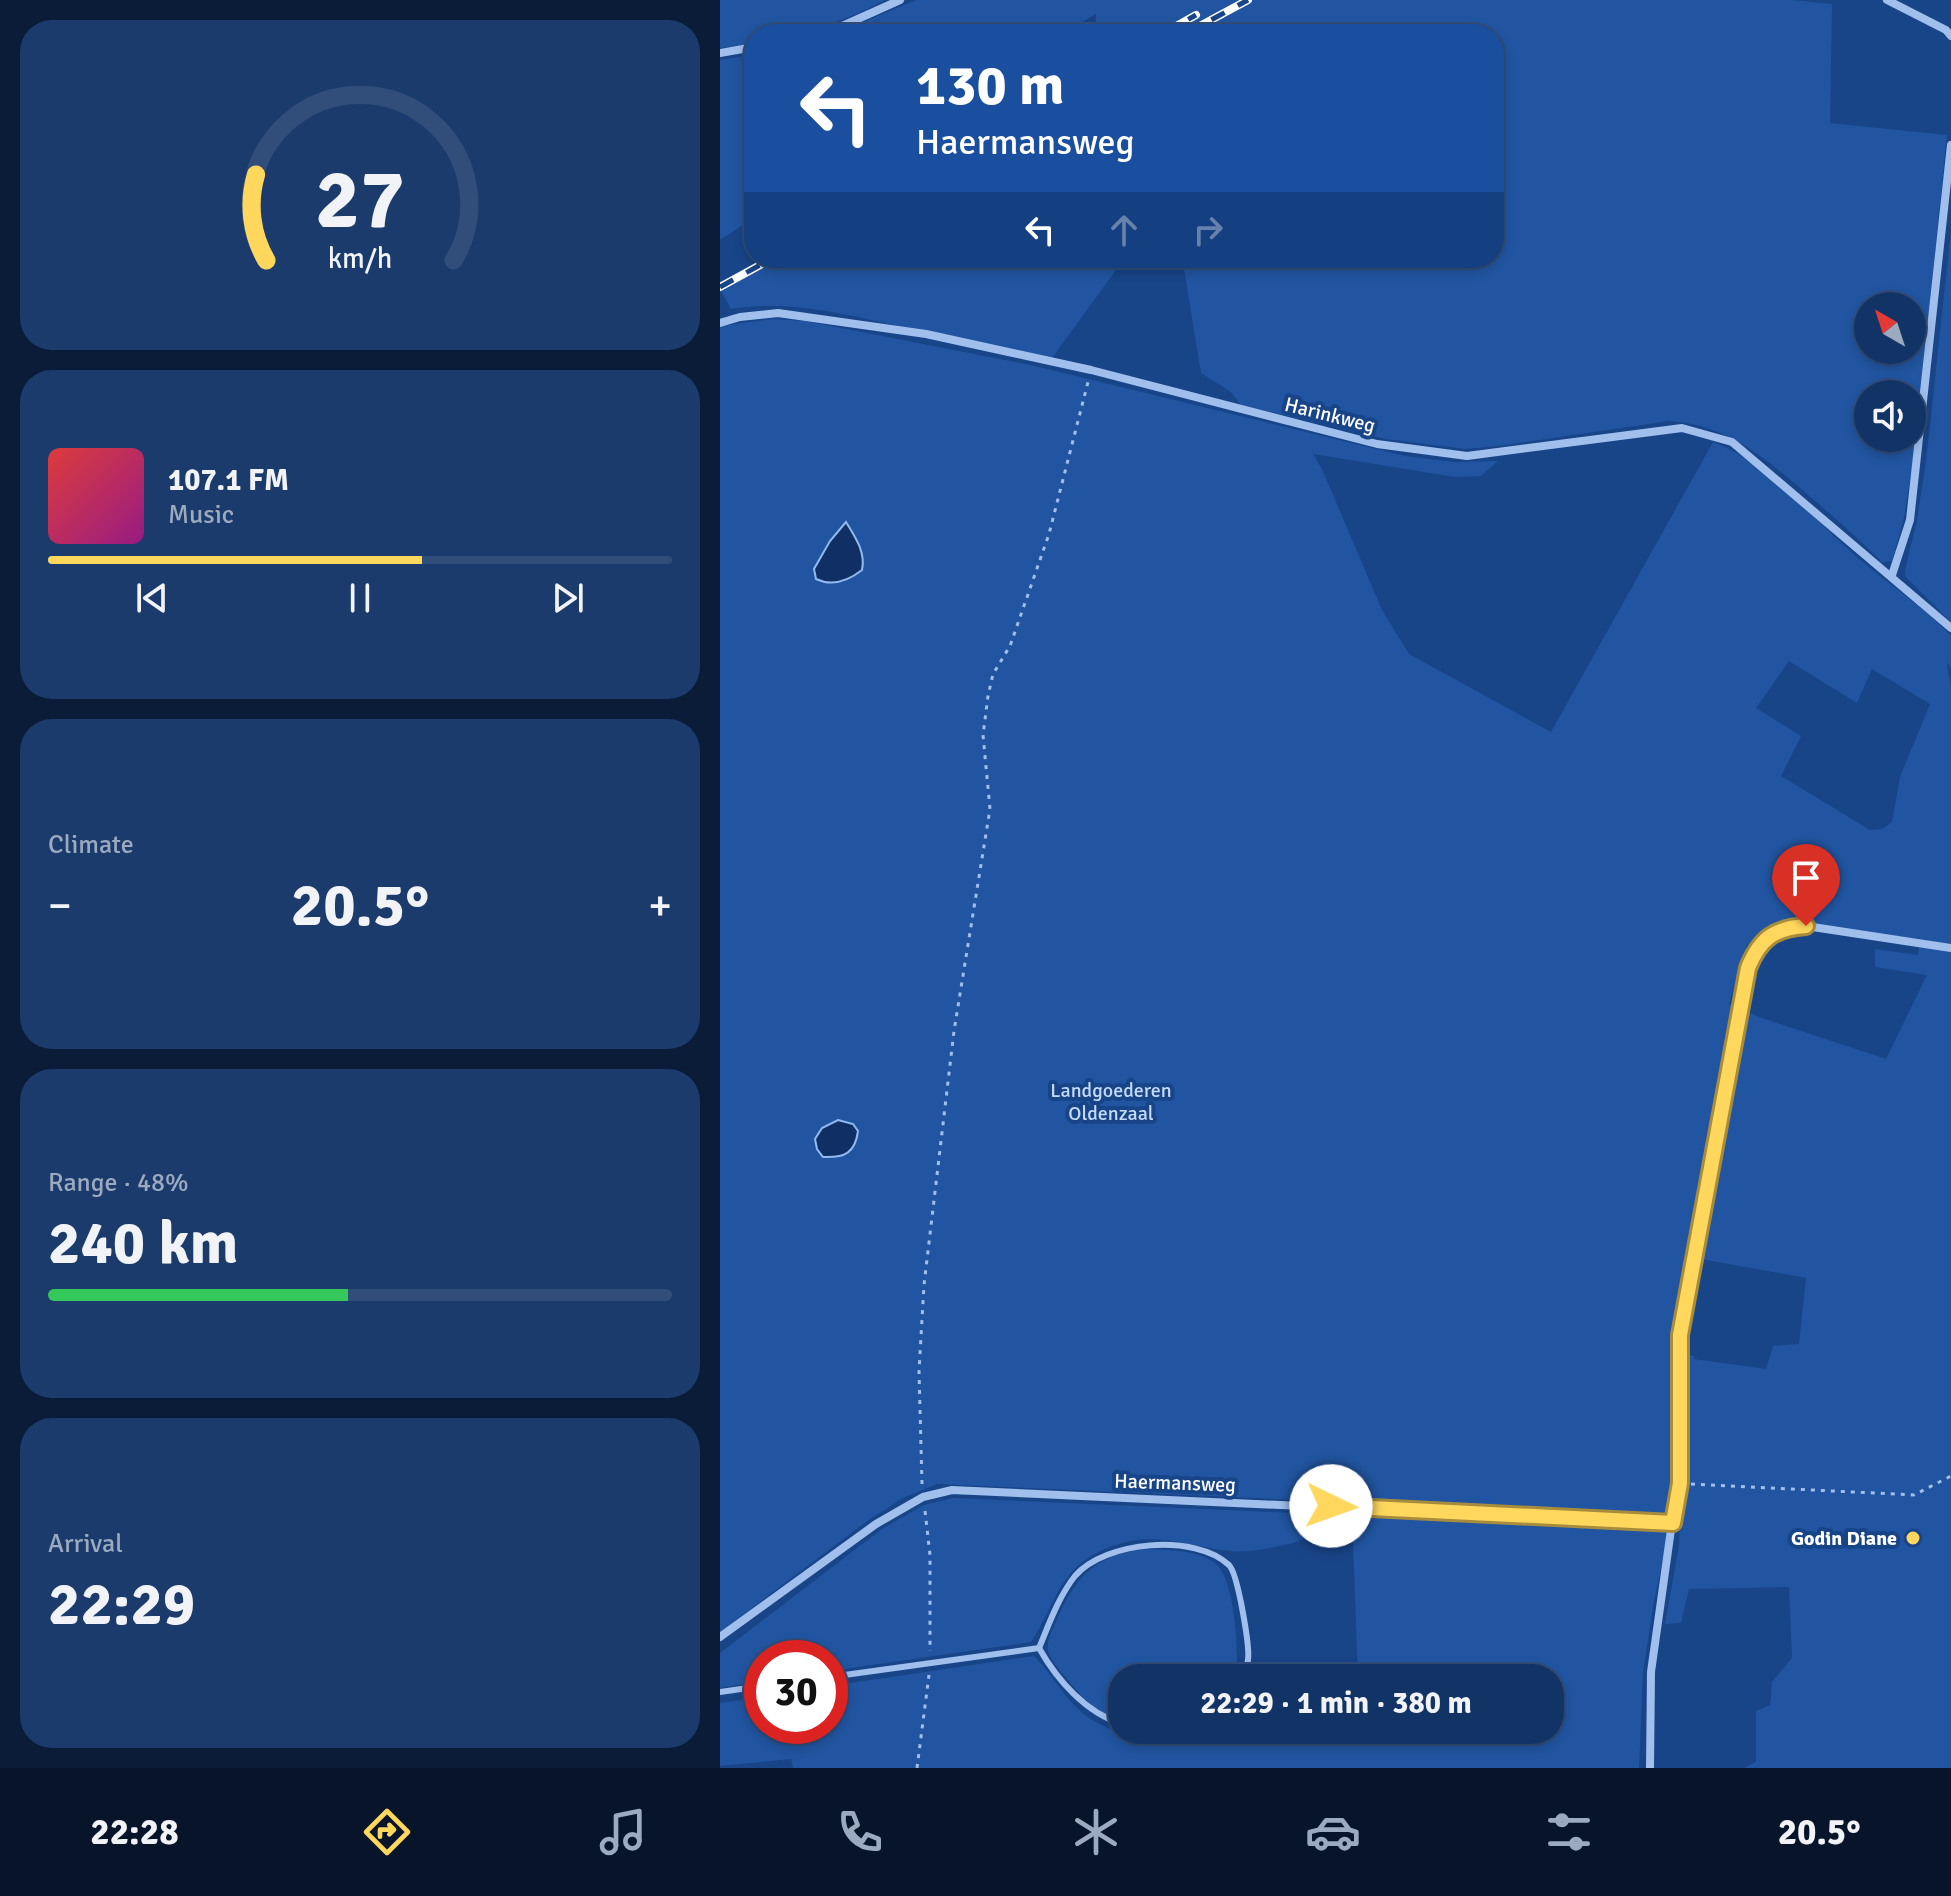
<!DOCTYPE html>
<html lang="en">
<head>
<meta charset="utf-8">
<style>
	body { margin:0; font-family:Signika,sans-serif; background:#1b3b6c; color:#f1f3f6; height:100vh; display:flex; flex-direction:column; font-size:30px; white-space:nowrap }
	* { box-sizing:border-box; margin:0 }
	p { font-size:26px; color:#9caabf }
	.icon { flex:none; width:44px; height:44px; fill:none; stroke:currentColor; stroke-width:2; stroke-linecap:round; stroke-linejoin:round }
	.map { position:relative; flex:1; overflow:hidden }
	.details { display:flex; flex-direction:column; gap:20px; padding:20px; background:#0a1c38; width:720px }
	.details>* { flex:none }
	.top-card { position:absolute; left:24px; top:24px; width:760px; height:244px; border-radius:32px; box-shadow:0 4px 12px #0003,0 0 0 2px #314e7a; background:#1a4fa0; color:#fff; overflow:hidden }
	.needle { width:52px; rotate:321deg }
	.controls { position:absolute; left:1134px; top:292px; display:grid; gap:16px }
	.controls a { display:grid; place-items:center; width:72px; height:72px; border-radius:50%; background:#123366; box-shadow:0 4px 12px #0003,0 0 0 2px #314e7a; font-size:40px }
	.speed { position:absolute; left:24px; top:1640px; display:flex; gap:16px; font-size:40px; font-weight:700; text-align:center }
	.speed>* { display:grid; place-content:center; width:104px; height:104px; border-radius:50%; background:#123366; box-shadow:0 4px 12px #0003,0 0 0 2px #314e7a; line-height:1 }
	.speed .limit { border:12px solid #d22; background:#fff; color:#111 }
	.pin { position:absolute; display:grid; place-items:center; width:68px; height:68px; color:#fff; margin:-82px -34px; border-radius:50% 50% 50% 0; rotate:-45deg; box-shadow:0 0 8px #0007 }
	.pin .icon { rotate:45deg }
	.me { position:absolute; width:88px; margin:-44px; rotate:93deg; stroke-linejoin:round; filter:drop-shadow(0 0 6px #0008) }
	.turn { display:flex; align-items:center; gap:28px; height:168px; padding:0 40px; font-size:36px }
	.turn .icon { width:104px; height:104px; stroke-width:2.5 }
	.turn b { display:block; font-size:56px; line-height:68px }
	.lanes { display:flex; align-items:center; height:76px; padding:0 40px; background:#0003; justify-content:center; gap:40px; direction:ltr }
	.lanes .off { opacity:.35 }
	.big { font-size:60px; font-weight:800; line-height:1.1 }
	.details .card { flex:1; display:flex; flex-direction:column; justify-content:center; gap:12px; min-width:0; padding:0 28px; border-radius:32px; background:#1b3b6c }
	.details .dial { align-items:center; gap:0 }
	.dial svg { height:208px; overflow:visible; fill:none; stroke:#314e7a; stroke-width:7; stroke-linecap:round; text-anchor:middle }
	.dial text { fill:#f1f3f6; stroke:none }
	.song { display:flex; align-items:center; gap:24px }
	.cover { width:96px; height:96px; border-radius:12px; background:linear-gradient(135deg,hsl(0 70% 55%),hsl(310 70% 35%)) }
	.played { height:8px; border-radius:4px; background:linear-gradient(90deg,#ffd75c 60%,#314e7a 60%) }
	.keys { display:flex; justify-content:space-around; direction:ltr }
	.heat { display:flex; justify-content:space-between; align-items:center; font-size:44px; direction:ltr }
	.charge { height:12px; border-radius:6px; background:linear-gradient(90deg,#34c759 48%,#314e7a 0) }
	.trip { position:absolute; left:388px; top:1664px; width:456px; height:80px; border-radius:32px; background:#123366; box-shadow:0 4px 12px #0003,0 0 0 2px #314e7a; font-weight:800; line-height:80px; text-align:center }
	.menu { display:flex; height:128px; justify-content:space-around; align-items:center; background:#071429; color:#9caabf }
	.menu .icon { width:56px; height:56px }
	.menu .active { color:#ffd75c }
	.menu b { font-size:36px; color:#f1f3f6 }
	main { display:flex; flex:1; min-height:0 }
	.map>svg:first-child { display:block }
</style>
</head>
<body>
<main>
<section class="details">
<div class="card dial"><svg viewBox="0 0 100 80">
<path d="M14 69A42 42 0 1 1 86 69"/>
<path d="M14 69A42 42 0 0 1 10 36" stroke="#ffd75c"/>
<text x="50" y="56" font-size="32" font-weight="700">27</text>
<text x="50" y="72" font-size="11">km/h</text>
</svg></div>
<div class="card">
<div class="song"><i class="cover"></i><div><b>107.1 FM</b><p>Music</p></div></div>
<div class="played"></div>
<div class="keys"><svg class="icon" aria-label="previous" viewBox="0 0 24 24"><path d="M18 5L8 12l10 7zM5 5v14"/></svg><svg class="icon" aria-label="pause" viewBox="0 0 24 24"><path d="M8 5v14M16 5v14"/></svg><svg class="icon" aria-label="next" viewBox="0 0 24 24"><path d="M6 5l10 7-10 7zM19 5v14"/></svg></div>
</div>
<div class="card"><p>Climate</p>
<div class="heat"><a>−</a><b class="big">20.5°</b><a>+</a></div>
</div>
<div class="card"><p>Range · 48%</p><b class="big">240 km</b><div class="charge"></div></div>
<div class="card"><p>Arrival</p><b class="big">22:29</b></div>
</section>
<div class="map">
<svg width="1231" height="1768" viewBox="0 0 1231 1768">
	<rect width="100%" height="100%" fill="#184488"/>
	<g fill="#2155a1" fill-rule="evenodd">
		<path d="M 0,0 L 165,0 C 120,24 85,34 34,34 L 34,44 L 0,48 Z"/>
		<path d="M 196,0 L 1072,0 L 1112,4 L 1110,123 L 1227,135 L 1196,439 L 1184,518 L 1172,561 L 1162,562 C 1139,539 1114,517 1088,495 C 1047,459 1006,424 949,421 L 779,446 L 745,449 L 666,439 L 521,405 L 511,392 L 481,373 L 464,269 L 401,263 L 332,358 C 282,348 232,337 182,327 C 128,315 66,299 11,309 L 0,289 L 0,282 L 45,258 L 774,258 L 774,34 L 376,34 L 376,14 L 342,34 L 115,34 ZM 1148,306 L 1192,306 L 1192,350 L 1148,350 ZM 1148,394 L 1192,394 L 1192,438 L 1148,438 Z"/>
		<polygon points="34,55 34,218 0,240 0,60"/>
		<polygon points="1231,231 1231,622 1185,576 1185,570 1197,520 1206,461"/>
		<path d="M 53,319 L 85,321 L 311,365 L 685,456 L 734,462 L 778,461 L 761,476 L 735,477 L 593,454 L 602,469 L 662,610 L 689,654 L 831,732 L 993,442 C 1046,461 1094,520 1137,557 C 1168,584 1203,606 1231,636 L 1231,668 L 1227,663 L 1231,689 L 1231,1768 L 1024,1768 L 1036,1762 L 1036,1711 L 1050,1705 L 1052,1682 L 1072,1658 L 1069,1587 L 969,1589 L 961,1623 L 945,1624 L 959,1545 L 960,1517 L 938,1514 L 916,1515 L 217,1484 L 183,1498 L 146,1522 L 0,1632 L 0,326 ZM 1069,661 L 1137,703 L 1152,669 L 1210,704 L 1180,777 L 1172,822 L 1162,829 L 1150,830 L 1061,776 L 1081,736 L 1036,708 ZM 1049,925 L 1091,925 L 1200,939 L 1198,955 L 1155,949 L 1155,967 L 1207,975 L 1166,1059 L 1039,1017 L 1009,1004 L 1027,945 ZM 970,1257 L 1086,1278 L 1079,1344 L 1053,1346 L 1046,1369 L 974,1359 L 974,1356 L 959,1354 L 959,1320 Z"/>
		<path d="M 233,1498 L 598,1514 C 595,1521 593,1530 588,1535 C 580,1543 569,1544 559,1546 C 544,1549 526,1553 511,1551 C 485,1549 456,1539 427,1539 C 406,1540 381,1548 364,1561 C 337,1580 329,1616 311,1642 L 110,1671 L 110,1658 L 42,1658 L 42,1681 L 0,1688 L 0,1653 L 162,1529 L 204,1505 Z"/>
		<path d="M 632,1515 L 945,1532 L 948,1536 L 934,1601 L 923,1673 L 919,1768 L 73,1768 L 71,1759 L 0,1766 L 0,1703 L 42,1697 L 42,1726 L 110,1726 L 110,1686 L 314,1656 C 329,1671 340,1690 354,1705 C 381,1734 431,1744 467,1730 L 830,1730 L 830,1678 L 638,1678 Z"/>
		<path d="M 424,1549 C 447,1550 477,1549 496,1564 C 516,1582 518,1652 517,1678 L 402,1678 L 402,1720 C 381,1715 365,1701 352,1685 C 345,1676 334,1665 329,1654 C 325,1644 331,1633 335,1624 C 355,1577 372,1557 424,1549 Z"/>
	</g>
	<g fill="#103065" stroke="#92b9f0" stroke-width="2">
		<path d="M 126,522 C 135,537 146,552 142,570 C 128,581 113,587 96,579 L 94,569 L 110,541 Z"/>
		<path d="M 118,1120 L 133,1124 L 138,1131 C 135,1153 125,1158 103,1157 L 97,1149 L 95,1139 L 102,1128 Z"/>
	</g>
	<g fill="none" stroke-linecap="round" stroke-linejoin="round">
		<g stroke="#a0bfed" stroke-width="3" stroke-dasharray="4 6" stroke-linecap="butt">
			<polyline points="202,1484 199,1371 204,1285 234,1031 270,809 263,735 268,696 273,674 290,646 329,534 368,382"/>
			<polyline points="971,1484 1194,1495 1231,1476"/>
			<polyline points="205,1511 210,1555 210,1651"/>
			<polyline points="197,1768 209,1675"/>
		</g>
		<g stroke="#a0bfed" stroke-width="6">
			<path d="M 319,1648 C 329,1624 339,1596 355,1576 C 385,1541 475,1533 509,1565 C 518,1574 530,1647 528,1660 C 527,1666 525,1672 523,1678"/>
			<path d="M 319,1648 C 337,1680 366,1713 402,1724"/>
			<polyline points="110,1677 319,1648"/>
			<polyline points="0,1692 42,1686"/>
		</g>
		<g stroke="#a0bfed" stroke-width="8">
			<polyline points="1167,0 1226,30 1231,36"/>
			<polyline points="90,34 120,27 180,0"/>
			<polyline points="0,53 34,47"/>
			<polyline points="0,323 20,317 58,313 206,334 371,370 657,444 747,456 962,428 1012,442 1231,628"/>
			<polyline points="1172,575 1190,520 1231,145"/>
			<polyline points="0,1637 156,1524 203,1497 232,1490 953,1523"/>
			<path d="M 930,1768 L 931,1672 L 956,1494 L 960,1483 L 960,1335 L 1028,968 C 1040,938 1055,928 1086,926 L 1231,948"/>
		</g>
		<g stroke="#fff" stroke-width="8">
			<g id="rail">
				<polyline points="442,34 476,15"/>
				<polyline points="465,34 528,0"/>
				<polyline points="0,287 53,258"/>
			</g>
		</g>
		<use href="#rail" stroke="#184488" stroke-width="5" stroke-dasharray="15" stroke-linecap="butt"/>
	</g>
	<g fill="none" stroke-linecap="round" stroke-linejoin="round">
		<g stroke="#a68c3c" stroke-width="20">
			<path id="route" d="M 611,1506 L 953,1523 L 960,1483 L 960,1335 L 1028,968 C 1040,938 1055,928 1086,926"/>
		</g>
		<use href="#route" stroke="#ffd75c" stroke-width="14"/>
	</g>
	<circle fill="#ffd75c" stroke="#184488" stroke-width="3" cx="1193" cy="1538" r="8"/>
	<g text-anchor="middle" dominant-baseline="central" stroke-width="8" stroke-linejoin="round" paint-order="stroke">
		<g font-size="20" fill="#fff" stroke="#184488">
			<text transform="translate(610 415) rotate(14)">Harinkweg</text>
			<text transform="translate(455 1483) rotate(2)">Haermansweg</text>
		</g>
		<g font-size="20" fill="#c5dbfa" stroke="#184488">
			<text x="391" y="1090">Landgoederen<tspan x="391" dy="23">Oldenzaal</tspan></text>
		</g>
		<g font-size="20" font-weight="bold" fill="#fff" stroke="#184488" text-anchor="end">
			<text x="1177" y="1538">Godin Diane</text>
		</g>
	</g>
</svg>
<div class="controls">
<a><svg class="needle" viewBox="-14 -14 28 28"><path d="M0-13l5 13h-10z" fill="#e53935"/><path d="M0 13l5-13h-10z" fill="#9caabf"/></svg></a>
<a><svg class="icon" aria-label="sound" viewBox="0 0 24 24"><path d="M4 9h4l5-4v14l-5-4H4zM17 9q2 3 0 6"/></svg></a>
</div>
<div class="speed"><div class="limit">30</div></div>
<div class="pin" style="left:1086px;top:926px;background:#d93025"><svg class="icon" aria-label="arrive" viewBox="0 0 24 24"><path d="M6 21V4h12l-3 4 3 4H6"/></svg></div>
<svg class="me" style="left:611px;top:1506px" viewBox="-20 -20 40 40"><circle r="19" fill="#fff"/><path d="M0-13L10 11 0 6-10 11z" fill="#ffd75c"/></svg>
<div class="trip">22:29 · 1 min · 380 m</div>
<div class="top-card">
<div class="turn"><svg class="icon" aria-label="left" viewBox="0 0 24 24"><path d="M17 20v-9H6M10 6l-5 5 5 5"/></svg><div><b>130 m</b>Haermansweg</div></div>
<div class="lanes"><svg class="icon" aria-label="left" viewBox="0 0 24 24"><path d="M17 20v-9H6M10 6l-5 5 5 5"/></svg><svg class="icon off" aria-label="ahead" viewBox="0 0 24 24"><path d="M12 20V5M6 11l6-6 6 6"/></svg><svg class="icon off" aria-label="right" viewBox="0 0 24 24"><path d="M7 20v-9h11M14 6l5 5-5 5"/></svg></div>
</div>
</div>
</main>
<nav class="menu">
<b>22:28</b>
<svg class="icon active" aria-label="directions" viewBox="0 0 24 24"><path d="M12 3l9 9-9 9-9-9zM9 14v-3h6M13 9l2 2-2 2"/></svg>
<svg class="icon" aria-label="music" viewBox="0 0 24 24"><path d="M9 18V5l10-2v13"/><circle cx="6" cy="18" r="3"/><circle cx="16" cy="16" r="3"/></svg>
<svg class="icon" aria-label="phone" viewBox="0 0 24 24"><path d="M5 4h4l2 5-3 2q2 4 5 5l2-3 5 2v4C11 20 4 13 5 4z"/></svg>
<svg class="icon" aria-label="climate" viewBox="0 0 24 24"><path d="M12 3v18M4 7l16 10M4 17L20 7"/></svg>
<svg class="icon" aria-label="car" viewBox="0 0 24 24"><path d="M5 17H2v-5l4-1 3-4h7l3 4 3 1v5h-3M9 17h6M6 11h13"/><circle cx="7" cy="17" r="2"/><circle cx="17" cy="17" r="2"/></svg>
<svg class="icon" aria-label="filters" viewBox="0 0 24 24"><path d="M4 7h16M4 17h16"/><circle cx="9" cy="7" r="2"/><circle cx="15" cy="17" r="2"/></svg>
<b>20.5°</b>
</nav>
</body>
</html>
